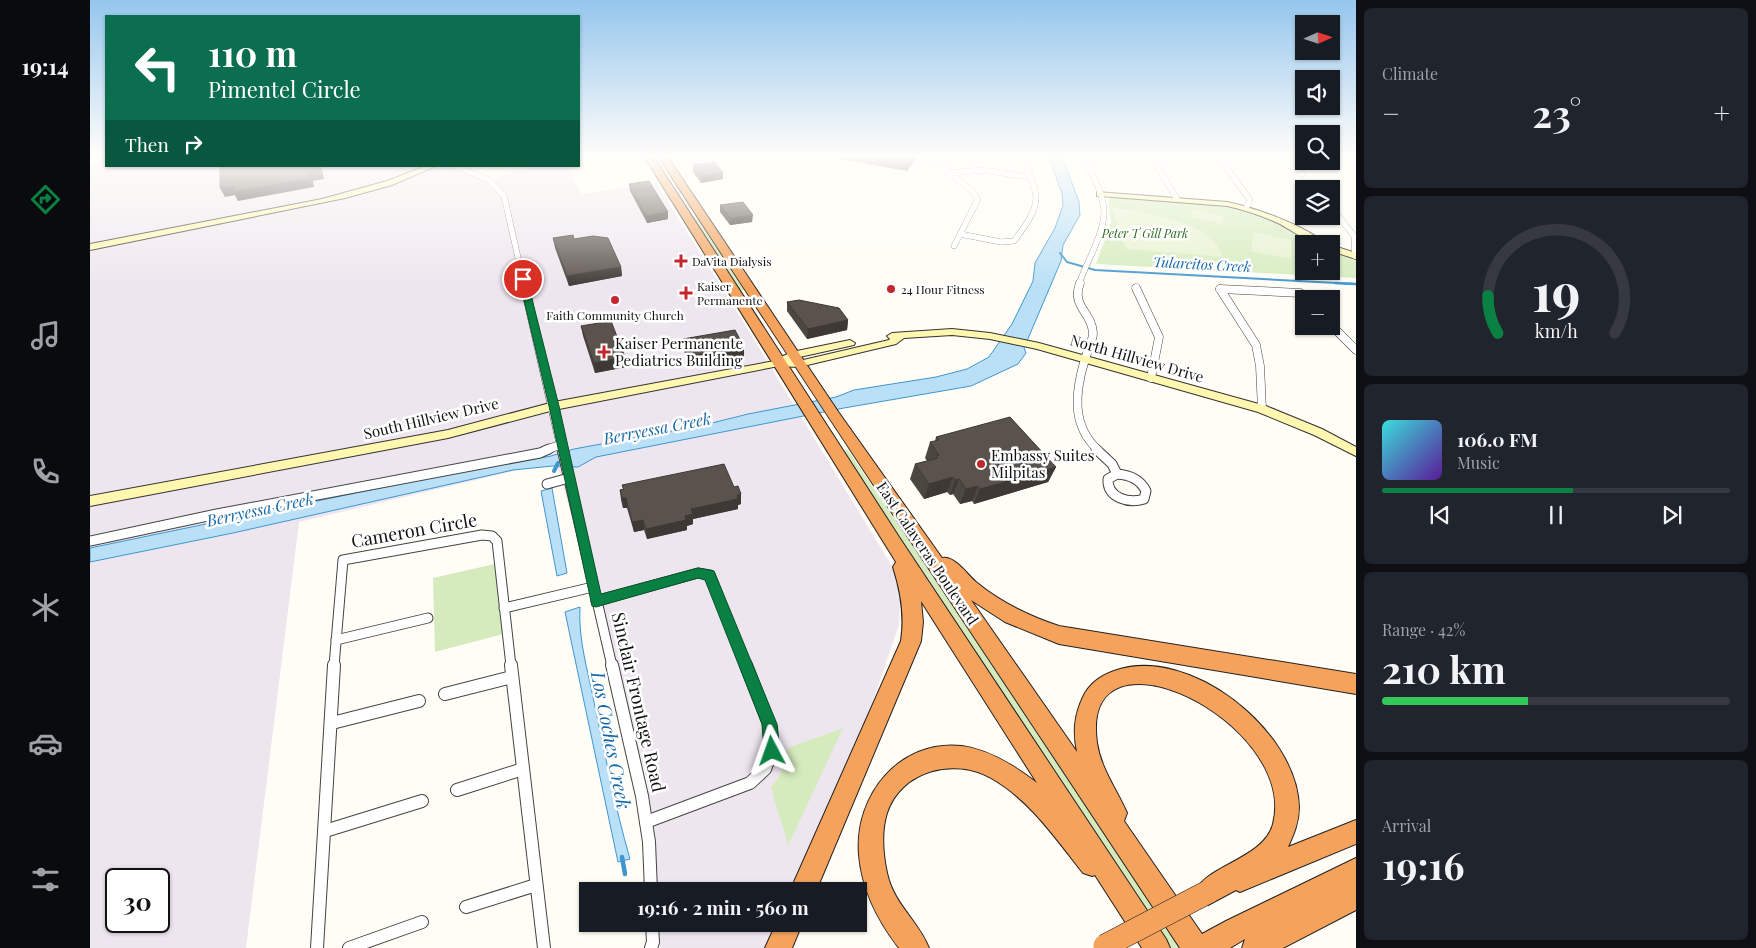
<!DOCTYPE html>
<html lang="en">
<head>
<meta charset="utf-8">
<style>
	body { margin:0; font-family:"Playfair Display",serif; background:#20242c; color:#f1f3f6; height:100vh; display:flex; flex-direction:column; font-size:19px; white-space:nowrap }
	* { box-sizing:border-box; margin:0 }
	p { font-size:16px; color:#9ea1a6 }
	.icon { flex:none; width:28px; height:28px; fill:none; stroke:currentColor; stroke-width:2; stroke-linecap:round; stroke-linejoin:round }
	.map { position:relative; flex:1; overflow:hidden }
	.drawer { display:flex; flex-direction:column; gap:8px; padding:8px; background:#0d0f14; width:400px }
	.drawer>* { flex:none }
	.hud { position:absolute; left:15px; top:15px; width:475px; height:152px; border-radius:0px; box-shadow:0 1px 4px #0004; background:#0b6e4f; color:#fff; overflow:hidden }
	.needle { width:32px; rotate:87deg }
	.controls { position:absolute; left:1205px; top:15px; display:grid; gap:10px }
	.controls a { display:grid; place-items:center; width:45px; height:45px; border-radius:0px; background:#171b24; box-shadow:0 1px 4px #0004; font-size:25px }
	.speed { position:absolute; left:15px; top:868px; display:flex; gap:10px; font-size:25px; font-weight:700; text-align:center }
	.speed>* { display:grid; place-content:center; width:65px; height:65px; border-radius:50%; background:#171b24; box-shadow:0 1px 4px #0004; line-height:1 }
	.speed .limit { border:2px solid #111; border-radius:8px; background:#fff; color:#111 }
	.pin { position:absolute; display:grid; place-items:center; width:42px; height:42px; color:#fff; margin:-21px; border:2px solid #fff; border-radius:50%; box-shadow:0 1px 5px #0007 }
	.me { position:absolute; width:55px; margin:-28px; rotate:356deg; stroke-linejoin:round; filter:drop-shadow(0 0 4px #0008) }
	.turn { display:flex; align-items:center; gap:18px; height:105px; padding:0 20px; font-size:22px }
	.turn .icon { width:65px; height:65px; stroke-width:2.5 }
	.turn b { display:block; font-size:35px; line-height:42px }
	.then { display:flex; align-items:center; height:48px; padding:0 20px; background:#0003; gap:10px; font-size:19px }
	.big { font-size:38px; font-weight:700; line-height:1.1 }
	.drawer .card { flex:1; display:flex; flex-direction:column; justify-content:center; gap:8px; min-width:0; padding:0 18px; border-radius:8px; background:#20242c }
	.drawer .dial { align-items:center; gap:0 }
	.dial svg { height:130px; overflow:visible; fill:none; stroke:#363941; stroke-width:7; stroke-linecap:round; text-anchor:middle }
	.dial text { fill:#f1f3f6; stroke:none }
	.song { display:flex; align-items:center; gap:15px }
	.cover { width:60px; height:60px; border-radius:8px; background:linear-gradient(135deg,hsl(180 70% 55%),hsl(270 70% 35%)) }
	.played { height:5px; border-radius:2px; background:linear-gradient(90deg,#0b8043 55%,#363941 55%) }
	.keys { display:flex; justify-content:space-around; direction:ltr }
	.heat { display:flex; justify-content:space-between; align-items:center; font-size:28px; direction:ltr }
	.charge { height:8px; border-radius:4px; background:linear-gradient(90deg,#34c759 42%,#363941 0) }
	.trip { position:absolute; left:489px; top:882px; width:288px; height:50px; border-radius:0px; background:#171b24; box-shadow:0 1px 4px #0004; font-weight:700; line-height:50px; text-align:center }
	main { display:flex; flex:1; min-height:0 }
	.tab-bar { display:flex; flex-direction:column; width:90px; justify-content:space-around; align-items:center; background:#090b0e; color:#9ea1a6 }
	.tab-bar .icon { width:35px; height:35px }
	.tab-bar .current { color:#0b8043 }
	.tab-bar b { font-size:22px; color:#f1f3f6 }
	.map>svg:first-child { display:block }
</style>
</head>
<body>
<main>
<nav class="tab-bar">
<b>19:14</b>
<svg class="icon current" aria-label="directions" viewBox="0 0 24 24"><path d="M12 3l9 9-9 9-9-9zM9 14v-3h6M13 9l2 2-2 2"/></svg>
<svg class="icon" aria-label="music" viewBox="0 0 24 24"><path d="M9 18V5l10-2v13"/><circle cx="6" cy="18" r="3"/><circle cx="16" cy="16" r="3"/></svg>
<svg class="icon" aria-label="phone" viewBox="0 0 24 24"><path d="M5 4h4l2 5-3 2q2 4 5 5l2-3 5 2v4C11 20 4 13 5 4z"/></svg>
<svg class="icon" aria-label="climate" viewBox="0 0 24 24"><path d="M12 3v18M4 7l16 10M4 17L20 7"/></svg>
<svg class="icon" aria-label="car" viewBox="0 0 24 24"><path d="M5 17H2v-5l4-1 3-4h7l3 4 3 1v5h-3M9 17h6M6 11h13"/><circle cx="7" cy="17" r="2"/><circle cx="17" cy="17" r="2"/></svg>
<svg class="icon" aria-label="filters" viewBox="0 0 24 24"><path d="M4 7h16M4 17h16"/><circle cx="9" cy="7" r="2"/><circle cx="15" cy="17" r="2"/></svg>
</nav>
<div class="map">
<svg width="1266" height="948" viewBox="0 0 1266 948">
	<rect width="100%" height="100%" fill="#fffdf5"/>
	<g fill="#eee6ef" fill-rule="evenodd">
		<path d="M 0,156 L 16,156 L 16,166 L 364,166 L 402,180 L 438,166 L 478,166 L 491,194 L 566,183 L 646,310 L 811,581 L 809,625 L 740,825 L 705,891 L 567,891 L 557,780 L 466,461 L 209,522 L 156,948 L 0,948 ZM 26,879 L 69,879 L 69,921 L 26,921 Z"/>
		<polygon points="569,924 688,924 676,948 570,948"/>
	</g>
	<g fill="#d5ebbd">
		<path d="M 1026,197 C 1075,201 1127,200 1174,217 C 1192,223 1208,235 1225,244 L 1214,244 L 1214,271 L 1241,271 L 1241,251 L 1266,259 L 1266,278 L 1006,264 L 1021,222 L 1018,200 L 1020,198 Z"/>
		<polygon points="604,219 608,219 654,290 649,291"/>
		<polygon points="758,450 1091,948 1081,948 753,451"/>
		<polygon points="409,563 417,633 345,652 343,578"/>
		<path d="M 753,728 L 698,846 C 694,825 685,807 681,787 C 692,776 695,763 698,748 Z"/>
	</g>
	<g fill="#e6f2cf">
		<path d="M 1021,207 C 1051,213 1106,219 1126,244 C 1129,248 1131,253 1134,257 L 1036,249 Z"/>
		<polygon points="1103,210 1133,216 1132,224 1101,217"/>
		<polygon points="1164,232 1201,240 1201,259 1161,251"/>
	</g>
	<g fill="#b9e0f7" stroke="#3f96cf">
		<polygon points="958,156 972,156 989,202 990,215 973,245 971,261 934,348 936,353 928,364 881,386 754,408 506,457 488,467 463,466 423,470 143,533 0,562 0,548 338,478 461,456 484,449 614,425 658,414 746,397 764,390 846,377 877,369 899,357 922,324 943,281 945,263 965,228 973,205 972,193"/>
		<polygon points="462,488 477,573 467,576 451,491"/>
		<path d="M 490,607 C 488,639 498,671 504,702 C 515,754 525,807 540,859 L 528,862 L 475,612 Z"/>
	</g>
	<g fill="none" stroke-linecap="round" stroke-linejoin="round">
		<polyline stroke="#3f96cf" stroke-width="2" points="970,253 977,262 1005,270 1266,284"/>
		<polyline stroke="#3f96cf" stroke-width="2.5" points="1245,283 1266,284"/>
		<polyline stroke="#3f96cf" stroke-width="4" points="464,471 468,463"/>
		<polyline stroke="#3f96cf" stroke-width="4.5" points="532,857 535,874"/>
		<g stroke="#444" stroke-width="6">
			<g id="street-far3">
				<polyline points="839,156 882,191 888,199 864,246"/>
				<polyline points="1061,156 1087,199"/>
				<polyline points="1128,156 1160,200 1156,208"/>
				<polyline points="1196,156 1212,174"/>
				<polyline points="1263,156 1266,160"/>
				<polyline points="0,162 16,158"/>
				<polyline points="365,166 399,180 414,196 434,284"/>
				<polyline points="860,173 891,170 940,177"/>
				<polyline points="1241,207 1264,236 1265,256"/>
				<path d="M 870,234 L 911,242 L 924,241 C 932,230 946,213 946,198 C 946,188 940,177 937,167"/>
				<path d="M 989,284 C 996,263 1015,232 1014,211 C 1013,192 1001,173 994,156"/>
			</g>
		</g>
		<g stroke="#444" stroke-width="9">
			<g id="street-far2">
				<polyline points="434,283 472,450"/>
				<path d="M 990,283 C 981,307 1002,312 1003,333 C 1003,341 997,352 995,359 C 985,392 981,425 1008,450"/>
				<polyline points="1046,288 1069,337 1061,378"/>
				<polyline points="1130,289 1166,345 1170,366 1172,409"/>
				<polyline points="1130,289 1210,293 1216,299"/>
				<polyline points="1241,325 1266,350"/>
				<polyline points="456,450 472,444"/>
			</g>
		</g>
		<g stroke="#444" stroke-width="11">
			<g id="street-far1">
				<polyline points="472,449 522,666"/>
				<polyline points="1006,449 1022,464 1027,474"/>
				<path d="M 1027,474 C 1040,475 1050,479 1056,491 L 1054,499 C 1039,504 1017,498 1018,479 Z"/>
				<polyline points="457,484 479,478"/>
				<polyline points="0,541 127,514 450,453 459,449"/>
				<polyline points="506,601 608,573 620,575 656,666"/>
				<polyline points="414,608 503,587"/>
				<polyline points="246,640 338,618"/>
				<polyline points="244,666 253,560 392,535 402,536 407,541 421,666"/>
			</g>
		</g>
		<g stroke="#444" stroke-width="14">
			<g id="street">
				<polyline points="421,665 454,948"/>
				<polyline points="522,665 552,796 559,842 561,891"/>
				<polyline points="355,694 422,677"/>
				<polyline points="242,723 329,701"/>
				<polyline points="367,790 433,769"/>
				<polyline points="556,822 660,783 675,769 682,751 681,729 656,665"/>
				<polyline points="235,831 332,801"/>
				<polyline points="376,907 446,885"/>
				<polyline points="227,948 244,665"/>
				<polyline points="259,948 332,922"/>
				<polyline points="561,948 563,942 562,924"/>
			</g>
		</g>
		<g stroke="#333" stroke-width="2">
			<g id="secondary">
				<polygon points="336,166 346,166 302,185 255,198 0,250 0,244 232,199 297,181"/>
				<path d="M 1007,192 L 1137,202 C 1166,208 1214,225 1236,244 C 1218,244 1205,232 1190,224 C 1173,216 1155,210 1137,206 L 1010,196 L 1007,196 Z"/>
				<polygon points="1241,245 1266,253 1266,259 1241,251"/>
				<polygon points="862,329 900,333 949,343 1176,406 1232,429 1266,447 1266,456 1224,435 1168,412 947,349 900,339 862,335 814,338 806,344 709,367 689,366 464,410 358,438 0,506 0,496 358,430 464,402 690,360 691,357 702,352 760,340 765,343 764,345 705,358 701,360 709,361 799,340 800,339 797,336 802,333"/>
			</g>
		</g>
		<g stroke="#222" stroke-width="2">
			<g id="highway">
				<path d="M 554,156 L 563,156 L 809,537 L 1076,939 L 1080,948 L 1052,948 L 1005,875 L 1002,876 L 993,873 C 966,839 940,800 901,778 C 865,757 811,770 797,813 C 791,832 793,854 797,873 C 804,905 828,920 839,948 L 809,948 C 788,921 772,890 769,855 C 764,795 810,739 872,746 C 900,750 925,766 947,783 L 831,601 L 833,622 L 831,641 L 726,891 L 700,891 L 811,641 C 815,615 811,592 803,567 L 806,562 Z"/>
				<path d="M 568,156 L 577,156 L 749,413 L 852,558 C 864,555 877,574 886,582 C 910,602 939,616 969,626 L 1266,674 L 1266,694 L 969,644 L 915,622 L 881,600 L 987,752 C 983,732 984,716 993,697 C 999,684 1010,676 1024,671 C 1098,644 1207,730 1209,807 C 1209,822 1204,834 1198,847 L 1266,820 L 1266,844 L 1150,892 L 1146,890 L 1118,905 L 1109,901 L 1105,892 C 1116,865 1174,859 1183,824 C 1209,722 989,614 1007,743 C 1011,769 1027,790 1037,813 L 1034,821 L 1112,934 L 1136,921 L 1266,858 L 1266,910 L 1193,948 L 1152,948 L 1155,939 L 1140,948 L 1090,948 C 916,684 740,422 568,156 Z"/>
				<polygon points="686,924 712,924 702,948 675,948"/>
			</g>
		</g>
		<use href="#street-far3" stroke="#fff" stroke-width="5.5"/>
		<use href="#street-far2" stroke="#fff" stroke-width="8"/>
		<use href="#street-far1" stroke="#fff" stroke-width="9"/>
		<use href="#street" stroke="#fff" stroke-width="12"/>
		<use href="#secondary" fill="#fff6b0" fill-rule="evenodd"/>
		<use href="#highway" fill="#f5a25d" fill-rule="evenodd"/>
		<g stroke="#222" stroke-width="24" stroke-linecap="butt">
			<polyline id="highway-bridge" points="1015,946 1118,892"/>
		</g>
		<use href="#highway-bridge" stroke="#f5a25d" stroke-width="23"/>
	</g>
	<g fill="#4d4742">
		<polygon points="751,156 828,156 817,171 750,159"/>
		<polygon points="603,165 633,179 611,183 603,172"/>
		<polygon points="539,184 578,212 578,219 557,223 540,191"/>
		<polygon points="630,205 662,222 640,225 630,212"/>
		<polygon points="463,238 484,239 531,267 532,276 479,286 465,248"/>
		<polygon points="697,302 758,320 757,330 717,339 697,311"/>
		<polygon points="491,326 536,367 505,373 493,336"/>
		<polygon points="593,339 654,357 601,366 593,349"/>
		<polygon points="846,437 966,467 958,482 884,504 882,501 870,504 863,494 860,495 857,492 834,499 820,479 825,464 837,461 835,458 840,442 845,441"/>
		<polygon points="532,485 651,504 648,505 648,509 603,519 603,524 597,526 597,530 557,539 554,530 544,532 537,508 533,508 531,500 530,490 533,489"/>
	</g>
	<g fill="#3f3936">
		<polygon points="824,156 828,156 817,171 818,164"/>
		<polygon points="230,166 231,166 234,179 223,181 224,187 148,201 145,195 135,197 130,188 219,172"/>
		<polygon points="633,173 633,179 611,183 611,176"/>
		<polygon points="578,212 578,219 557,223 556,216"/>
		<polygon points="663,215 662,222 640,225 640,218"/>
		<polygon points="531,267 532,276 479,286 477,276"/>
		<polygon points="758,320 757,330 717,339 718,329"/>
		<polygon points="654,347 654,357 601,366 601,356"/>
		<polygon points="535,357 536,367 505,373 504,363"/>
		<polygon points="966,467 958,482 884,504 890,489"/>
		<polygon points="863,477 857,492 834,499 839,484"/>
		<polygon points="869,479 863,494 860,495 865,480"/>
		<polygon points="888,486 882,501 870,504 876,489"/>
		<polygon points="651,494 651,504 648,505 648,509 603,519 603,524 597,526 597,530 557,539 556,529 595,516 601,509"/>
		<polygon points="532,498 536,498 537,508 533,508"/>
		<polygon points="553,520 554,530 544,532 542,522"/>
	</g>
	<g fill="#5a524d" stroke="#3f3936">
		<polygon points="775,156 824,156 818,164"/>
		<polygon points="625,162 633,173 611,176 603,165"/>
		<polygon points="132,166 230,166 231,170 219,172 220,178 143,192 143,186 130,188 130,167"/>
		<polygon points="559,181 578,212 556,216 539,184"/>
		<polygon points="653,202 663,215 640,218 630,205"/>
		<polygon points="483,235 484,239 503,236 518,238 531,267 477,276 463,238"/>
		<polygon points="709,300 749,308 758,320 718,329 697,302"/>
		<polygon points="521,321 535,357 504,363 491,326"/>
		<polygon points="645,330 654,347 601,356 593,339"/>
		<polygon points="920,417 966,467 890,489 888,486 876,489 869,479 865,480 863,477 839,484 825,464 848,458 846,456 849,455 840,442 849,440 846,437"/>
		<polygon points="634,464 644,487 648,486 651,494 647,495 648,499 601,509 603,514 595,516 596,520 556,529 553,520 542,522 536,498 532,498 530,490 534,489 532,485"/>
	</g>
	<linearGradient id="sky" x2="0" y2="1"><stop stop-color="#95c6ee"/><stop offset="0.54" stop-color="#fffefa"/><stop offset="1" stop-color="#fffefa" stop-opacity="0"/></linearGradient>
	<rect width="1266" height="289" fill="url(#sky)"/>
	<polygon fill="#0b8043" stroke="#07532c" points="433,277 437,279 469,406 511,594 608,568 624,571 687,724 690,751 688,757 682,759 676,757 674,751 672,724 615,580 608,578 506,607 502,606 459,406 429,279"/>
	<g fill="#c4262e" stroke="#fff" stroke-width="2">
		<path d="M588.5 253.5h5v5h5v5h-5v5h-5v-5h-5v-5h5z"/>
		<circle cx="801" cy="289" r="5"/>
		<path d="M593.5 285.5h5v5h5v5h-5v5h-5v-5h-5v-5h5z"/>
		<circle cx="525" cy="300" r="5"/>
		<path d="M511.5 344.5h5v5h5v5h-5v5h-5v-5h-5v-5h5z"/>
		<circle cx="891" cy="464" r="5"/>
	</g>
	<g text-anchor="middle" dominant-baseline="central" stroke-width="5" stroke-linejoin="round" paint-order="stroke">
		<g font-size="12" font-style="italic" fill="#2f6b1f" stroke="#fff">
			<text x="1055" y="233">Peter T Gill Park</text>
		</g>
		<g font-size="12" fill="#111" stroke="#fff" text-anchor="start">
			<text x="602" y="261">DaVita Dialysis</text>
			<text x="607" y="286">Kaiser<tspan x="607" dy="14">Permanente</tspan></text>
			<text x="811" y="289">24 Hour Fitness</text>
			<text x="525" y="315" text-anchor="middle">Faith Community Church</text>
		</g>
		<g font-size="14" font-style="italic" fill="#1768a6" stroke="#fff">
			<text transform="translate(1112 264) rotate(3)">Tularcitos Creek</text>
		</g>
		<g font-size="15" fill="#111" stroke="#fff" text-anchor="start">
			<text x="525" y="343">Kaiser Permanente<tspan x="525" dy="17">Pediatrics Building</tspan></text>
			<text x="901" y="455">Embassy Suites<tspan x="901" dy="17">Milpitas</tspan></text>
		</g>
		<g font-size="15" fill="#111" stroke="#fff">
			<text transform="translate(1047 358) rotate(16)">North Hillview Drive</text>
			<text transform="translate(341 418) rotate(-13)">South Hillview Drive</text>
			<text transform="translate(838 553) rotate(56)">East Calaveras Boulevard</text>
		</g>
		<g font-size="16" font-style="italic" fill="#1768a6" stroke="#fff">
			<text transform="translate(567 428) rotate(-11)">Berryessa Creek</text>
			<text transform="translate(170 509) rotate(-12)">Berryessa Creek</text>
		</g>
		<g font-size="18" fill="#111" stroke="#fff">
			<text transform="translate(324 530) rotate(-10)">Cameron Circle</text>
			<text transform="translate(549 702) rotate(77)">Sinclair Frontage Road</text>
		</g>
		<g font-size="19" font-style="italic" fill="#1768a6" stroke="#fff">
			<text transform="translate(522 740) rotate(79)">Los Coches Creek</text>
		</g>
	</g>
</svg>
<div class="controls">
<a><svg class="needle" viewBox="-14 -14 28 28"><path d="M0-13l5 13h-10z" fill="#e53935"/><path d="M0 13l5-13h-10z" fill="#9ea1a6"/></svg></a>
<a><svg class="icon" aria-label="sound" viewBox="0 0 24 24"><path d="M4 9h4l5-4v14l-5-4H4zM17 9q2 3 0 6"/></svg></a>
<a><svg class="icon" aria-label="search" viewBox="0 0 24 24"><circle cx="10" cy="10" r="6"/><path d="M15 15l6 6"/></svg></a>
<a><svg class="icon" aria-label="layers" viewBox="0 0 24 24"><path d="M12 4l9 5-9 5-9-5zM3 14l9 5 9-5"/></svg></a>
<a>+</a>
<a>−</a>
</div>
<div class="speed"><div class="limit">30</div></div>
<div class="pin" style="left:433px;top:279px;background:#d93025"><svg class="icon" aria-label="arrive" viewBox="0 0 24 24"><path d="M6 21V4h12l-3 4 3 4H6"/></svg></div>
<svg class="me" style="left:682px;top:751px" viewBox="-20 -20 40 40"><path d="M0-17L14 15 0 8-14 15z" fill="#0b8043" stroke="#fff" stroke-width="4"/></svg>
<div class="trip">19:16 · 2 min · 560 m</div>
<div class="hud">
<div class="turn"><svg class="icon" aria-label="left" viewBox="0 0 24 24"><path d="M17 20v-9H6M10 6l-5 5 5 5"/></svg><div><b>110 m</b>Pimentel Circle</div></div>
<div class="then">Then<svg class="icon" aria-label="right" viewBox="0 0 24 24"><path d="M7 20v-9h11M14 6l5 5-5 5"/></svg></div>
</div>
</div>
<section class="drawer">
<div class="card"><p>Climate</p>
<div class="heat"><a>−</a><b class="big">23°</b><a>+</a></div>
</div>
<div class="card dial"><svg viewBox="0 0 100 80">
<path d="M14 69A42 42 0 1 1 86 69"/>
<path d="M14 69A42 42 0 0 1 8 46" stroke="#0b8043"/>
<text x="50" y="56" font-size="32" font-weight="700">19</text>
<text x="50" y="72" font-size="11">km/h</text>
</svg></div>
<div class="card">
<div class="song"><i class="cover"></i><div><b>106.0 FM</b><p>Music</p></div></div>
<div class="played"></div>
<div class="keys"><svg class="icon" aria-label="previous" viewBox="0 0 24 24"><path d="M18 5L8 12l10 7zM5 5v14"/></svg><svg class="icon" aria-label="pause" viewBox="0 0 24 24"><path d="M8 5v14M16 5v14"/></svg><svg class="icon" aria-label="next" viewBox="0 0 24 24"><path d="M6 5l10 7-10 7zM19 5v14"/></svg></div>
</div>
<div class="card"><p>Range · 42%</p><b class="big">210 km</b><div class="charge"></div></div>
<div class="card"><p>Arrival</p><b class="big">19:16</b></div>
</section>
</main>
</body>
</html>
